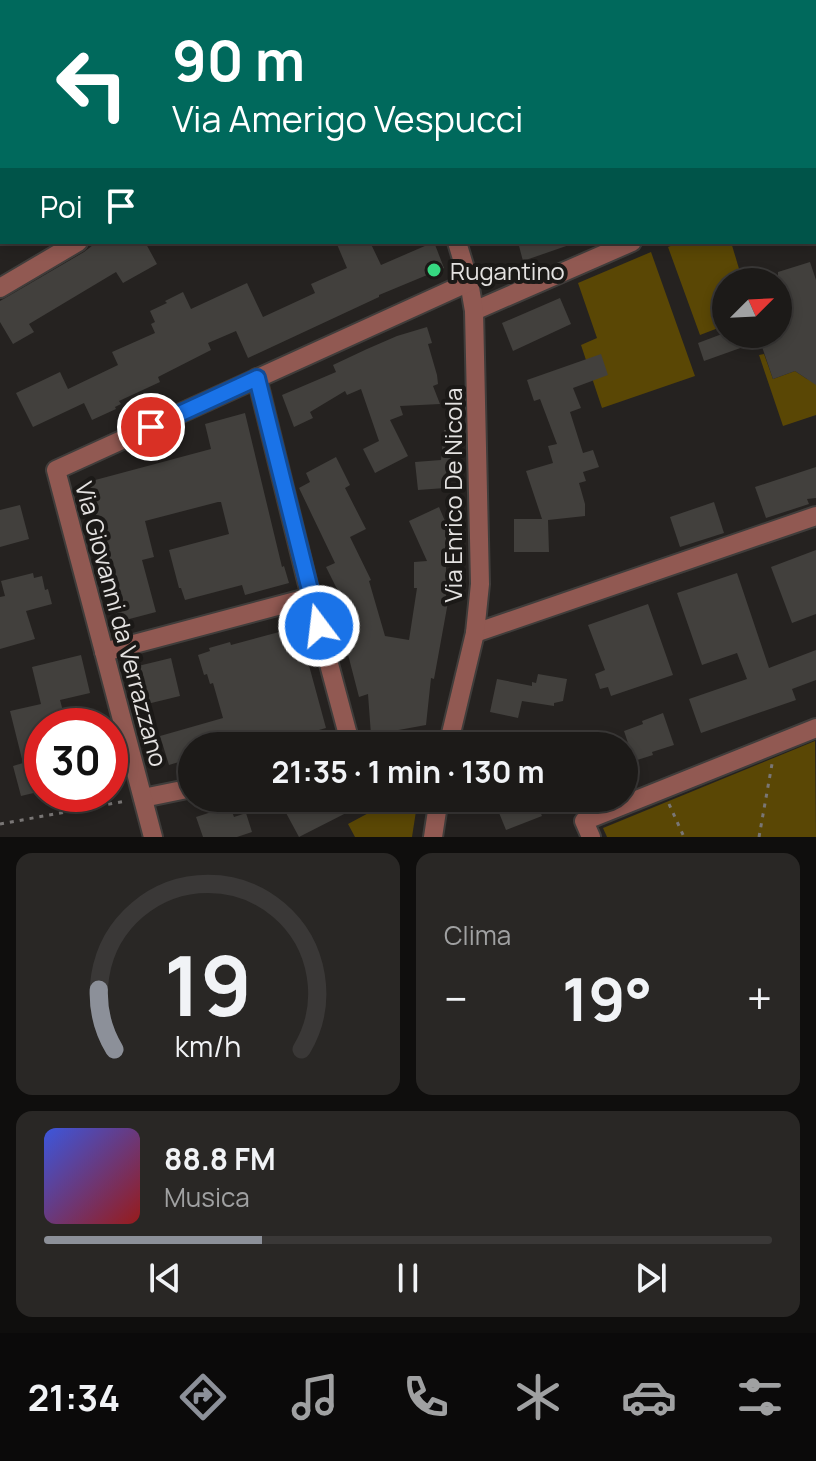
<!DOCTYPE html>
<html lang="it">
<head>
<meta charset="utf-8">
<style>
	body { margin:0; font-family:Manrope,sans-serif; background:#292725; color:#f1f3f6; height:100vh; display:flex; flex-direction:column; font-size:30px; white-space:nowrap }
	* { box-sizing:border-box; margin:0 }
	p { font-size:26px; color:#a0a1a2 }
	.icon { flex:none; width:44px; height:44px; fill:none; stroke:currentColor; stroke-width:2; stroke-linecap:round; stroke-linejoin:round }
	.map { position:relative; height:837px; overflow:hidden }
	.details { display:flex; flex-direction:column; gap:16px; padding:16px; background:#0f0e0d; flex:1 }
	.details>* { flex:none }
	.guide { position:absolute; left:0px; top:0px; width:816px; height:244px; box-shadow:0 4px 12px #0003,0 0 0 2px #3a3837; background:#00695c; color:#fff; overflow:hidden }
	.needle { width:52px; rotate:66deg }
	.fabs { position:absolute; left:712px; top:268px; display:grid; gap:16px }
	.fabs a { display:grid; place-items:center; width:80px; height:80px; border-radius:50%; background:#1c1a18; box-shadow:0 4px 12px #0003,0 0 0 2px #3a3837; font-size:40px }
	.speed { position:absolute; left:24px; top:708px; display:flex; gap:16px; font-size:40px; font-weight:700; text-align:center }
	.speed>* { display:grid; place-content:center; width:104px; height:104px; border-radius:50%; background:#1c1a18; box-shadow:0 4px 12px #0003,0 0 0 2px #3a3837; line-height:1 }
	.speed .limit { border:12px solid #d22; background:#fff; color:#111 }
	.pin { position:absolute; display:grid; place-items:center; width:68px; height:68px; color:#fff; margin:-34px; border:4px solid #fff; border-radius:50%; box-shadow:0 2px 8px #0007 }
	.me { position:absolute; width:88px; margin:-44px; rotate:345deg; stroke-linejoin:round; filter:drop-shadow(0 0 6px #0008) }
	.turn { display:flex; align-items:center; gap:28px; height:168px; padding:0 40px; font-size:36px }
	.turn .icon { width:104px; height:104px; stroke-width:2.5 }
	.turn b { display:block; font-size:56px; line-height:68px }
	.then { display:flex; align-items:center; height:76px; padding:0 40px; background:#0003; gap:16px; font-size:30px }
	.big { font-size:60px; font-weight:700; line-height:1.1 }
	.details .widget { flex:1; display:flex; flex-direction:column; justify-content:center; gap:12px; min-width:0; padding:0 28px; border-radius:16px; background:#292725 }
	.details .dial { align-items:center; gap:0 }
	.dial svg { height:208px; overflow:visible; fill:none; stroke:#3a3837; stroke-width:7; stroke-linecap:round; text-anchor:middle }
	.dial text { fill:#f1f3f6; stroke:none }
	.song { display:flex; align-items:center; gap:24px }
	.cover { width:96px; height:96px; border-radius:12px; background:linear-gradient(135deg,hsl(230 70% 55%),hsl(0 70% 35%)) }
	.played { height:8px; border-radius:4px; background:linear-gradient(90deg,#8c9099 30%,#3a3837 30%) }
	.keys { display:flex; justify-content:space-around; direction:ltr }
	.heat { display:flex; justify-content:space-between; align-items:center; font-size:44px; direction:ltr }
	.details .tiles { flex:1; display:grid; gap:16px; grid-template-columns:1fr 1fr }
	.widget:last-child { grid-column:span 2 }
	.trip { position:absolute; left:178px; top:732px; width:460px; height:80px; border-radius:40px; background:#1c1a18; box-shadow:0 4px 12px #0003,0 0 0 2px #3a3837; font-weight:700; line-height:80px; text-align:center }
	.dock { display:flex; height:128px; justify-content:space-around; align-items:center; background:#0b0a0a; color:#a0a1a2 }
	.dock .icon { width:56px; height:56px }
	.dock .selected { color:#8c9099 }
	.dock b { font-size:36px; color:#f1f3f6 }
	.map>svg:first-child { display:block }
</style>
</head>
<body>
<div class="map">
<svg width="816" height="837" viewBox="0 0 816 837">
	<rect width="100%" height="100%" fill="#252220"/>
	<g fill="#5a4705">
		<polygon points="681,242 731,242 743,282 726,282 726,325 700,335 668,247"/>
		<polygon points="651,252 695,376 602,408 581,345 597,338 578,283"/>
		<polygon points="764,354 773,379 795,371 807,379 816,381 816,415 783,426 759,355"/>
		<polygon points="815,741 816,837 607,837 603,828"/>
		<polygon points="371,798 418,798 412,837 355,837 348,824 376,809"/>
	</g>
	<g fill="#42403d">
		<polygon points="97,242 145,242 157,264 123,283 116,272 29,324 34,332 13,344 0,322 0,301 84,252"/>
		<polygon points="336,242 370,242 381,265 434,242 444,268 379,295 379,297 248,358 236,331 208,343 211,350 158,377 160,382 119,401 121,404 115,407 116,409 92,420 84,403 33,427 16,393 60,372 68,389 118,365 112,352 155,333 151,324 155,322 150,311 167,303 165,301 183,292 191,309 247,283 263,317 315,293 311,284 347,268"/>
		<polygon points="518,242 572,242 572,244 523,261"/>
		<polygon points="810,262 816,280 816,385 795,371 773,379 760,341 704,361 698,343 722,334 778,334 778,272"/>
		<polygon points="560,298 571,324 513,351 502,323"/>
		<polygon points="427,327 432,343 428,344 437,375 438,384 433,386 440,404 400,406 403,415 390,420 408,456 375,473 363,449 379,441 361,389 347,395 345,391 310,412 313,418 294,427 282,395 336,372 333,365 367,349 397,336"/>
		<polygon points="601,354 608,375 573,388 581,408 570,412 583,453 593,450 599,467 583,472 586,481 579,483 585,504 585,516 548,520 549,552 514,552 514,519 542,519 526,471 553,463 548,446 557,444 540,399 534,401 527,380"/>
		<polygon points="245,413 282,567 284,566 289,583 245,595 242,585 185,600 181,588 179,588 169,550 229,534 221,502 218,502 145,521 154,557 142,560 156,612 118,622 100,553 104,552 94,510 92,511 84,483 211,449 205,424"/>
		<polygon points="444,430 452,430 456,477 445,478 445,488 418,490 415,462 441,460"/>
		<polygon points="336,457 350,485 345,488 366,529 350,537 371,580 369,581 385,636 409,640 417,588 414,588 414,562 427,561 409,521 439,507 445,521 443,521 446,527 446,602 448,602 434,679 431,678 426,725 371,735 368,694 359,697 337,612 347,609 326,567 335,563 299,488 310,482 306,473"/>
		<polygon points="816,467 816,498 807,499 809,504 766,518 755,487"/>
		<polygon points="714,502 724,533 680,547 670,517"/>
		<polygon points="20,505 29,539 0,547 0,510"/>
		<polygon points="816,550 816,614 792,623 771,567"/>
		<polygon points="33,573 34,578 42,576 45,590 48,589 52,604 26,611 35,639 0,649 0,597 5,596 1,581"/>
		<polygon points="737,573 769,668 816,650 816,680 792,689 796,700 701,733 689,699 747,679 737,653 702,665 677,593"/>
		<polygon points="648,604 673,675 611,696 608,687 600,689 595,674 605,670 588,625"/>
		<polygon points="294,628 297,637 301,636 326,728 312,732 313,736 292,742 293,746 270,746 268,737 235,746 192,746 192,758 169,765 160,736 223,718 213,683 210,684 207,674 204,675 198,655 210,651 209,648 230,642 231,645"/>
		<polygon points="81,655 90,693 60,700 67,726 42,726 42,791 21,796 13,766 23,763 10,711 41,704 32,667"/>
		<polygon points="171,658 180,696 143,705 134,667"/>
		<polygon points="538,674 567,679 563,701 554,703 554,706 522,701 518,718 490,712 497,679 532,686 532,682 536,683"/>
		<polygon points="663,713 674,745 652,752 653,755 634,761 624,731 643,724 642,721"/>
		<polygon points="278,798 346,798 352,810 299,837"/>
		<polygon points="493,798 534,798 542,816 506,830"/>
		<polygon points="230,806 234,817 246,813 252,832 237,837 203,837 196,817"/>
	</g>
	<g fill="none" stroke-linecap="round" stroke-linejoin="round">
		<g stroke="#403d3b" stroke-width="22">
			<g id="minor">
				<polyline points="353,0 354,2"/>
				<polyline points="733,0 733,2"/>
				<polyline points="752,0 753,2"/>
				<polyline points="215,2 219,0"/>
				<polyline points="0,109 2,108"/>
				<polyline points="814,165 816,164"/>
				<polyline points="0,288 78,242"/>
				<polyline points="474,311 632,242"/>
				<polyline points="257,378 311,597 351,746"/>
				<polyline points="475,633 816,516"/>
				<polyline points="104,652 311,597"/>
				<polyline points="420,746 449,741"/>
				<polyline points="448,746 475,633 480,584 474,311 469,282 457,242"/>
				<polyline points="143,798 192,788"/>
				<polyline points="153,837 56,470 469,282"/>
				<polyline points="433,837 439,798"/>
				<polyline points="591,837 584,821 816,728"/>
			</g>
		</g>
		<g stroke="#797675" stroke-width="3" stroke-dasharray="4 6" stroke-linecap="butt">
			<polyline points="816,0 816,1"/>
			<polyline points="669,804 684,837"/>
			<polyline points="0,824 126,801"/>
			<polyline points="759,837 772,764"/>
		</g>
		<use href="#minor" stroke="#915952" stroke-width="18"/>
	</g>
	<g fill="none" stroke-linecap="round" stroke-linejoin="round">
		<g stroke="#114b97" stroke-width="20">
			<polyline id="route" points="151,427 257,378 319,626"/>
		</g>
		<use href="#route" stroke="#1a73e8" stroke-width="14"/>
	</g>
	<circle fill="#36d881" stroke="#1b1917" stroke-width="3" cx="434" cy="270" r="8"/>
	<g text-anchor="middle" dominant-baseline="central" stroke-width="8" stroke-linejoin="round" paint-order="stroke">
		<g font-size="24" fill="#e4e2e1" stroke="#1b1917" text-anchor="start">
			<text x="450" y="270">Rugantino</text>
		</g>
		<g font-size="24" fill="#e4e2e1" stroke="#1b1917">
			<text transform="translate(452 495) rotate(-90)">Via Enrico De Nicola</text>
			<text transform="translate(122 624) rotate(75)">Via Giovanni da Verrazzano</text>
		</g>
	</g>
</svg>
<div class="fabs">
<a><svg class="needle" viewBox="-14 -14 28 28"><path d="M0-13l5 13h-10z" fill="#e53935"/><path d="M0 13l5-13h-10z" fill="#a0a1a2"/></svg></a>
</div>
<div class="speed"><div class="limit">30</div></div>
<div class="pin" style="left:151px;top:427px;background:#d93025"><svg class="icon" aria-label="arrive" viewBox="0 0 24 24"><path d="M6 21V4h12l-3 4 3 4H6"/></svg></div>
<svg class="me" style="left:319px;top:626px" viewBox="-20 -20 40 40"><circle r="17" fill="#1a73e8" stroke="#fff" stroke-width="3"/><path d="M0-11L8 9 0 5-8 9z" fill="#fff"/></svg>
<div class="trip">21:35 · 1 min · 130 m</div>
<div class="guide">
<div class="turn"><svg class="icon" aria-label="left" viewBox="0 0 24 24"><path d="M17 20v-9H6M10 6l-5 5 5 5"/></svg><div><b>90 m</b>Via Amerigo Vespucci</div></div>
<div class="then">Poi<svg class="icon" aria-label="arrive" viewBox="0 0 24 24"><path d="M6 21V4h12l-3 4 3 4H6"/></svg></div>
</div>
</div>
<section class="details">
<div class="tiles">
<div class="widget dial"><svg viewBox="0 0 100 80">
<path d="M14 69A42 42 0 1 1 86 69"/>
<path d="M14 69A42 42 0 0 1 8 46" stroke="#8c9099"/>
<text x="50" y="56" font-size="32" font-weight="700">19</text>
<text x="50" y="72" font-size="11">km/h</text>
</svg></div>
<div class="widget"><p>Clima</p>
<div class="heat"><a>−</a><b class="big">19°</b><a>+</a></div>
</div>
<div class="widget">
<div class="song"><i class="cover"></i><div><b>88.8 FM</b><p>Musica</p></div></div>
<div class="played"></div>
<div class="keys"><svg class="icon" aria-label="previous" viewBox="0 0 24 24"><path d="M18 5L8 12l10 7zM5 5v14"/></svg><svg class="icon" aria-label="pause" viewBox="0 0 24 24"><path d="M8 5v14M16 5v14"/></svg><svg class="icon" aria-label="next" viewBox="0 0 24 24"><path d="M6 5l10 7-10 7zM19 5v14"/></svg></div>
</div>
</div>
</section>
<nav class="dock">
<b>21:34</b>
<svg class="icon selected" aria-label="directions" viewBox="0 0 24 24"><path d="M12 3l9 9-9 9-9-9zM9 14v-3h6M13 9l2 2-2 2"/></svg>
<svg class="icon" aria-label="music" viewBox="0 0 24 24"><path d="M9 18V5l10-2v13"/><circle cx="6" cy="18" r="3"/><circle cx="16" cy="16" r="3"/></svg>
<svg class="icon" aria-label="phone" viewBox="0 0 24 24"><path d="M5 4h4l2 5-3 2q2 4 5 5l2-3 5 2v4C11 20 4 13 5 4z"/></svg>
<svg class="icon" aria-label="climate" viewBox="0 0 24 24"><path d="M12 3v18M4 7l16 10M4 17L20 7"/></svg>
<svg class="icon" aria-label="car" viewBox="0 0 24 24"><path d="M5 17H2v-5l4-1 3-4h7l3 4 3 1v5h-3M9 17h6M6 11h13"/><circle cx="7" cy="17" r="2"/><circle cx="17" cy="17" r="2"/></svg>
<svg class="icon" aria-label="filters" viewBox="0 0 24 24"><path d="M4 7h16M4 17h16"/><circle cx="9" cy="7" r="2"/><circle cx="15" cy="17" r="2"/></svg>
</nav>
</body>
</html>
